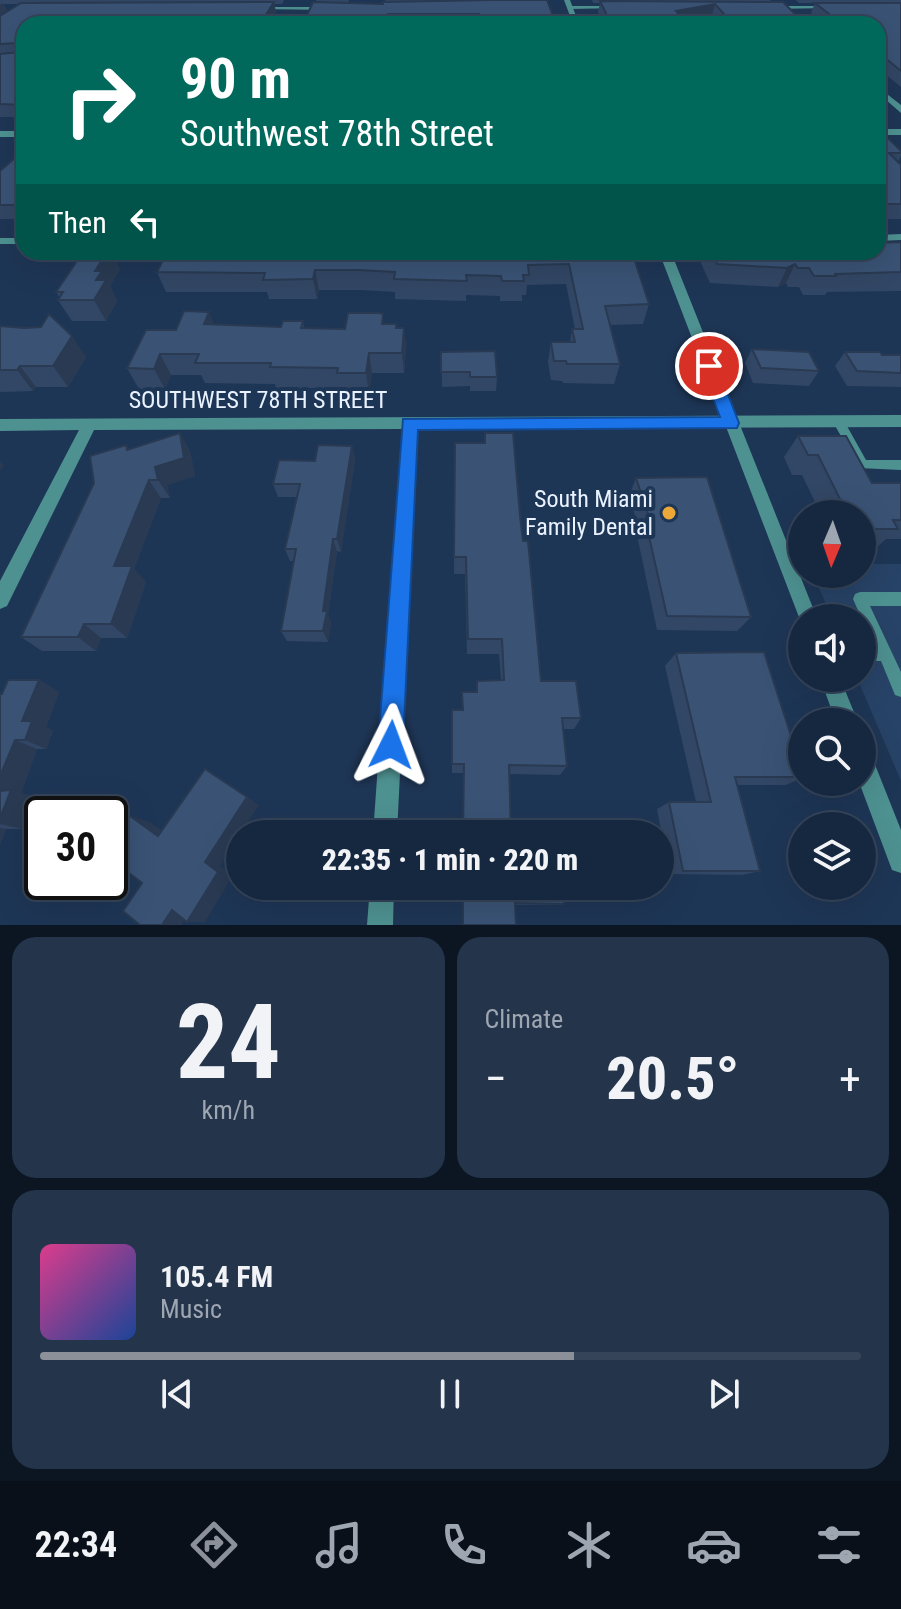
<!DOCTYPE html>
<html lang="en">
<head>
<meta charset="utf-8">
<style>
	body { margin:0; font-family:"Roboto Condensed",sans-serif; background:#23344b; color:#f1f3f6; height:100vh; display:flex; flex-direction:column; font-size:30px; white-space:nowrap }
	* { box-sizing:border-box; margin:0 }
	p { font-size:26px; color:#9ea6b1 }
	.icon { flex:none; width:44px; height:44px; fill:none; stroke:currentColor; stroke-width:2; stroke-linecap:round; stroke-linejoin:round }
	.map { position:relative; height:925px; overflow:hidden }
	.details { display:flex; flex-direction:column; gap:12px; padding:12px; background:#0c1623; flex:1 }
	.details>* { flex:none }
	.hud { position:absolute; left:16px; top:16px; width:870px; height:244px; border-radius:24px; box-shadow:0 8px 32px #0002,0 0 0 2px #354459; background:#00695c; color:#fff; overflow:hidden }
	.needle { width:52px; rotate:182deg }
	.fabs { position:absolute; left:788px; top:500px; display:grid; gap:16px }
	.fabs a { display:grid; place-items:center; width:88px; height:88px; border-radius:50%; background:#162840; box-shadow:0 8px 32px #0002,0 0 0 2px #354459; font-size:40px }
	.speed { position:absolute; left:24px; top:796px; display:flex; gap:16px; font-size:40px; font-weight:700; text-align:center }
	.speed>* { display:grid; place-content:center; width:104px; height:104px; border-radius:50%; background:#162840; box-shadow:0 8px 32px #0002,0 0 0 2px #354459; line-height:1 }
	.speed .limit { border:4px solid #111; border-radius:12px; background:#fff; color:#111 }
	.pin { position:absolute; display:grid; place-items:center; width:68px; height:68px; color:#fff; margin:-34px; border:4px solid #fff; border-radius:50%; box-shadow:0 2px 8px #0007 }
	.me { position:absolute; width:88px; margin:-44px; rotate:3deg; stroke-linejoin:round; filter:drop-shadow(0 0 6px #0008) }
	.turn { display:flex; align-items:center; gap:28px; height:168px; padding:0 32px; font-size:36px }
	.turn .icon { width:104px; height:104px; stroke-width:2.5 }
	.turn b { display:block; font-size:56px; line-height:68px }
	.then { display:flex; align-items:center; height:76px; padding:0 32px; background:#0003; gap:16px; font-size:30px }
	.big { font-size:60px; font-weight:800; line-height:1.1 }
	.details .card { flex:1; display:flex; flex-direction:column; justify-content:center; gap:12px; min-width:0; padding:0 28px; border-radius:24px; background:#23344b }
	.details .dial { align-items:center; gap:0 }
	.dial b { font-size:104px; line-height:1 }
	.song { display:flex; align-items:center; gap:24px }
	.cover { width:96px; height:96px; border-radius:12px; background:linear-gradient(135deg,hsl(330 70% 55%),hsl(220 70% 35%)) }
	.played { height:8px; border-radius:4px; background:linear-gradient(90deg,#8c9099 65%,#354459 65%) }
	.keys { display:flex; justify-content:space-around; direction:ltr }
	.heat { display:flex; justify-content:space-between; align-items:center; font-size:44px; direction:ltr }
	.details .tiles { flex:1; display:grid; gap:12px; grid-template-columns:1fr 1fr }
	.card:last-child { grid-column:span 2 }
	.trip { position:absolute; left:226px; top:820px; width:448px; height:80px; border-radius:40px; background:#162840; box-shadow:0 8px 32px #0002,0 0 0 2px #354459; font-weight:800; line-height:80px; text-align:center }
	.tab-bar { display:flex; height:128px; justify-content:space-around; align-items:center; background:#09101a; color:#9ea6b1 }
	.tab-bar .icon { width:56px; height:56px }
	.tab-bar .active { color:#8c9099 }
	.tab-bar b { font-size:36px; color:#f1f3f6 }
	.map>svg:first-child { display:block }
</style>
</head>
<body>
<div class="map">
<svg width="901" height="925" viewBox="0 0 901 925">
	<rect width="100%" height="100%" fill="#1e3656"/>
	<polygon fill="#274367" points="862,564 901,564 901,781 857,678 862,678 862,618 832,618 813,574 862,574"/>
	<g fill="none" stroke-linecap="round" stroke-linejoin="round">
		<g fill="#4e9191" fill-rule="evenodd">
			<polygon points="839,418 843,419 866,460 901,460 901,470 859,468 833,422"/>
			<polygon points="860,592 901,592 901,606 870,606 901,672 901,697 895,695 881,661 862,661 862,647 874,647 853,599 855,594"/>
		</g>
		<g fill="#4e9191" fill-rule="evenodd">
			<polygon points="676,0 682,0 700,24 694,24"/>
			<polygon points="570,6 621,6 624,8 568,9"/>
			<polygon points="768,6 833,6 836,8 766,9"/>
			<polygon points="330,7 332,10 251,9 254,7"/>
			<polygon points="878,87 901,105 901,113 878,93"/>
			<polygon points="901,234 901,240 878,241 878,235"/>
			<rect x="0" y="238" width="24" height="6"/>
			<polygon points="901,415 901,427 417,429 397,834 373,834 402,429 94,430 7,606 0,609 0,581 79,430 0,431 0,419"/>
			<polygon points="370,886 394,886 393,925 367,925"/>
		</g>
		<g fill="#4e9191" fill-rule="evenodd">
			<polygon points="564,0 570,0 579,24 573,24"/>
			<rect x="878" y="129" width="23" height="6"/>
			<rect x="0" y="131" width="24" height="6"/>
			<polygon points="659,252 671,252 817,618 802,618 802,625"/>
			<polygon points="820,678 840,678 858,722 836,722"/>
			<polygon points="862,749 870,752 901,830 901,873 892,870 859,782 862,782"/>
		</g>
	</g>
	<g fill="#324765" fill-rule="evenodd">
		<path d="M 0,0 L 284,0 L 282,4 L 274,4 L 276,13 L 24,24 L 24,117 L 0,117 ZM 3,4 L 20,4 L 7,12 Z"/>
		<polygon points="316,0 349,0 348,3 383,4 386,2 385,0 547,0 556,24 303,24 330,3 316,1"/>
		<polygon points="592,0 771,0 769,2 801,20 800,24 720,24 712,15 683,20 686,24 604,24 598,12 600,3 593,3"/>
		<polygon points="796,0 901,0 901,87 878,68 878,24 825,24 811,13 815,3 799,3"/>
		<polygon points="878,135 901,151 901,156 898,162 901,165 901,219 878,219"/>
		<polygon points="24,150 24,217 23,219 0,219 0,171"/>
		<polygon points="901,242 901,291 827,292 825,295 803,295 799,287 788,287 786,283 778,287 710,283 700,261 704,252 878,252"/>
		<polygon points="167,252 385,252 386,255 428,256 632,252 649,304 643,324 610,325 620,364 614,384 563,383 562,381 551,380 548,362 551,342 570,342 572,329 575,329 566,284 527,285 526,295 522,295 522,301 500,301 500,296 466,295 466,301 395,299 395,292 361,290 319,290 317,299 269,299 267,292 166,292 157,272"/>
		<polygon points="120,269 110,286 117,301 106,321 72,321 58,300 60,298 56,292"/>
		<polygon points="303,321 304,328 345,329 396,324 397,328 404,328 406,349 404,373 372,373 369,393 341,393 340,388 276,388 275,384 205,383 201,375 171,375 165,389 139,389 127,368 176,330 214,324 281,327"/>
		<polygon points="0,326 86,357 68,387 36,387 33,391 0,392"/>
		<polygon points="752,349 819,371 809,386 753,383 745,363"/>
		<polygon points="441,352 497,377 496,391 470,391 470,386 442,387"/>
		<polygon points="845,352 882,355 901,355 901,387 847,386 835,366"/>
		<polygon points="485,433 520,516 541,681 581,718 574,729 563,729 567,766 560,775 509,774 511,834 463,834 463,773 452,773 452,710 462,710 462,692 476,692 477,681 501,680 499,654 467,654 465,574 454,574 455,443 484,443"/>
		<polygon points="798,436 872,483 901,483 901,539 886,539 877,547 862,547 862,514 821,514 802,475 792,475 784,457"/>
		<polygon points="126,445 129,449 190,451 195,476 167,485 170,498 161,498 134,569 146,582 127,638 101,638 96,651 42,651 21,637"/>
		<polygon points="352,446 355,459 341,552 337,551 328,615 331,622 328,642 287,641 281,631 294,561 290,561 285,549 297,497 278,497 273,484 315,461"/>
		<polygon points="636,478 751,617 737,631 657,630 638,540 641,535 629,496"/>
		<polygon points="676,653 802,770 802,778 786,785 737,785 760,871 742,875 669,874 657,809 669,802 696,802 665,666"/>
		<polygon points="39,680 59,692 46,727 53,731 46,749 37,749 21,793 35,797 23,829 6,829 0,844 0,694"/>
		<polygon points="462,886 614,886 614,888 604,891 563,889 564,904 557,905 515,905 516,925 462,925"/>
	</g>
	<g fill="#293a52">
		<polygon points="274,2 276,13 269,24 260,24"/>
		<polygon points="2,3 8,14 0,20 0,5"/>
		<polygon points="715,4 712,15 674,21 676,11"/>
		<polygon points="18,201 24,211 24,217 23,219 14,205"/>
		<polygon points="107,252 112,252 120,269 110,286 117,301 106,321 94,300 96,280 95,271"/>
		<polygon points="795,264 786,283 778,287 787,268"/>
		<polygon points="315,270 319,290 317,299 313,279"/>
		<polygon points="209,312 217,332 204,324"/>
		<polygon points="404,328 406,349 404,373 402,353"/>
		<polygon points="72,336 86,357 68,387 53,366"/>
		<polygon points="369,353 372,373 369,393 366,373"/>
		<polygon points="160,354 171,375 165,389 154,369"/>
		<polygon points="20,366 36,387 33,391 17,370"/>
		<polygon points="180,433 190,451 195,476 167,485 170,498 158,480 155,467"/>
		<polygon points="352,446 355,459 341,552 337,539"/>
		<polygon points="0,462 4,466 0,471"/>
		<polygon points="149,480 161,498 134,569 146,582 127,638 111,624 114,566"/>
		<polygon points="333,539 337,551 328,615 331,622 328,642 323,631 323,611"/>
		<polygon points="84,624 101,638 96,651 78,637"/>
		<polygon points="39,680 59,692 46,727 53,731 46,749 25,740 22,721"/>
		<polygon points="15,740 37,749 21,793 35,797 23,829 0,824 0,776"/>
		<polygon points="205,769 259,805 220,866 233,875 205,922 187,922 205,862"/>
		<polygon points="130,816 150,822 176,842 158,836"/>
		<polygon points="0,828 6,829 0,844"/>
		<polygon points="172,910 190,911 181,925 162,925"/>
	</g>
	<g fill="#3a5375" stroke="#293a52" stroke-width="2">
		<polygon points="494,0 547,0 556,24 480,24 479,14 388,14 386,24 303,24 313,2 383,4 383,2"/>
		<polygon points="600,1 783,2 801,20 799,23 800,24 733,24 715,4 676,11 686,24 611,24"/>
		<polygon points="274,2 260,24 24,24 24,105 0,104 0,54 20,52 18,43 0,44 0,16 21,3"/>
		<polygon points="815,3 901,3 901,71 878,52 878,24 842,24"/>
		<polygon points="878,135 885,135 901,151 901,153 889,153 901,165 901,204 878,204 878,186 883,186 878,180"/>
		<polygon points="24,150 24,177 23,178 24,178 24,200 18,201 14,205 0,205 0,171"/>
		<polygon points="901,242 901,272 835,274 836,276 814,276 809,268 798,268 795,264 787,268 717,264 712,252 878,252 878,243"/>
		<polygon points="83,252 107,252 95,271 102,271 96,280 106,280 94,300 58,300 63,292 56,292"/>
		<polygon points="167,252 383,252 382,255 428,256 428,252 632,252 649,304 605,306 620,364 567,364 566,361 554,361 551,342 575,342 572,329 583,329 569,264 528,265 529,275 523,275 524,281 502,281 501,276 466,275 467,281 394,279 395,272 358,270 315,270 313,279 263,280 265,273 157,272"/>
		<polygon points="184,311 209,312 204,324 281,327 283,321 303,321 301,328 345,329 348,313 379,313 383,314 382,324 396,324 396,328 404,328 402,353 369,353 366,373 337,373 338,368 270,367 271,363 195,363 199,354 160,354 154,369 127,368 146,330 176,330"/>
		<polygon points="49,314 72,336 53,366 20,366 17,370 0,370 0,326 24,328 41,327"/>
		<polygon points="752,349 809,352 819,371 761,368"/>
		<polygon points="495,351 497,377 470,377 470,372 441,372 441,352"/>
		<polygon points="845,352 880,352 882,355 901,355 901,373 857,371"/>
		<polygon points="180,433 184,458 155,467 158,480 149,480 114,566 132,566 111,624 84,624 78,637 21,637 94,483 90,456 126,445 127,450"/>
		<polygon points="485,433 513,433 520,516 523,541 528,541 541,681 576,681 581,718 562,718 567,766 509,765 511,834 463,834 464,764 452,764 452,710 463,710 462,692 477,692 477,681 504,680 502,639 468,639 466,557 454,557 455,443 485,443"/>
		<polygon points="798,436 846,436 872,483 901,483 901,520 893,520 898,529 862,529 862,514 838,514 834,507 844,507 818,455 808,455"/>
		<polygon points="318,445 352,446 337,539 333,539 323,611 327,611 323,631 281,631 296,549 285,549 300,484 273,484 279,460 315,461"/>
		<polygon points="707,477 751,617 667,616 646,523 651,523 636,478"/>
		<polygon points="764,652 802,770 802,777 735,777 760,871 683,871 669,802 711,802 676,653"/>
		<polygon points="8,680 39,680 22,721 32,721 25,740 15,740 0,776 0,694 2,694"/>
		<polygon points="205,769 247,797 205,862 218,872 187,922 172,910 162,925 140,925 123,911 142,883 110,858 110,852 123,836 118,832 130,816 158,836"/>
		<polygon points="11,790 0,818 0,791"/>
		<polygon points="463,886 614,886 614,888 563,887 564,904 515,903 516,925 463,925"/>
	</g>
	<polygon fill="#1a73e8" stroke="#114b97" stroke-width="2" points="709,361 717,366 739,423 737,428 418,430 403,745 399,754 391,757 382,754 378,745 403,419 720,417 701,366"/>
	<circle fill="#eca93a" stroke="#1e3656" stroke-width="3" cx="669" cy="513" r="8"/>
	<g text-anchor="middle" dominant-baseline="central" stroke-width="8" stroke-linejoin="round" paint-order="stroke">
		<g font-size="24" fill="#e9f2fe" stroke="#1e3656">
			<text x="258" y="400">SOUTHWEST 78TH STREET</text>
		</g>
		<g font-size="24" fill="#e9f2fe" stroke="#1e3656" text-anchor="end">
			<text x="653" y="499">South Miami<tspan x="653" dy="28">Family Dental</tspan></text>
		</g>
	</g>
</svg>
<div class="fabs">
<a><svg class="needle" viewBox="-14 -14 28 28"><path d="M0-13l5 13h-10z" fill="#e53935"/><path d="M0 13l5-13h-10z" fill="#9ea6b1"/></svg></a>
<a><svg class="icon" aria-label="sound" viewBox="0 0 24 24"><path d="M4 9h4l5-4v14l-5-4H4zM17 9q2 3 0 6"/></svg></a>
<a><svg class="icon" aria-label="search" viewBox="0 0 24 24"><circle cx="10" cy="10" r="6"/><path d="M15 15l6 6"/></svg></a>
<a><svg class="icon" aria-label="layers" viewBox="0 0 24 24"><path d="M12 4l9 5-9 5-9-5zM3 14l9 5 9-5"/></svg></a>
</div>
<div class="speed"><div class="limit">30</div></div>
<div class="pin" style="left:709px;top:366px;background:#d93025"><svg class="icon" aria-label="arrive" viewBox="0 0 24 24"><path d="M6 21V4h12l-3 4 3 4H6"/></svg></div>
<svg class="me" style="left:391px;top:745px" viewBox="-20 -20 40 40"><path d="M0-17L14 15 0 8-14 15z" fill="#1a73e8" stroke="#fff" stroke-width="4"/></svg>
<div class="trip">22:35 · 1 min · 220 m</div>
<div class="hud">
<div class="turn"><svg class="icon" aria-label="right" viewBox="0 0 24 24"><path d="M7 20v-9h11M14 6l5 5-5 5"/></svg><div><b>90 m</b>Southwest 78th Street</div></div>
<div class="then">Then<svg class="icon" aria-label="left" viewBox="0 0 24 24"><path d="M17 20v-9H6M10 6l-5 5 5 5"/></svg></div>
</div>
</div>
<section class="details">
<div class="tiles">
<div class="card dial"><b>24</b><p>km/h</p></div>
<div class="card"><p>Climate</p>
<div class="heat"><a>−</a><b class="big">20.5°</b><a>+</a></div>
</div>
<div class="card">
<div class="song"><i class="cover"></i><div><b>105.4 FM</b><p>Music</p></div></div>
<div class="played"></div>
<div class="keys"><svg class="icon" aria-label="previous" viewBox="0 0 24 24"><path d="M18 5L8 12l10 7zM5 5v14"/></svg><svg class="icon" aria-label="pause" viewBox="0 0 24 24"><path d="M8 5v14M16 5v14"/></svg><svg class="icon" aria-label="next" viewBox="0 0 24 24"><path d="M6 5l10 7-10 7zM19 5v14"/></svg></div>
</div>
</div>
</section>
<nav class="tab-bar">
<b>22:34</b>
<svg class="icon active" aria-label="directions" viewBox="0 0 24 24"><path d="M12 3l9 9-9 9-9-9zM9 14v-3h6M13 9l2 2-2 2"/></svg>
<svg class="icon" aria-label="music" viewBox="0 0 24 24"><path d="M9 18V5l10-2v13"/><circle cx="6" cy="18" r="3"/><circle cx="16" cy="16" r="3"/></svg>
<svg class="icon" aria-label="phone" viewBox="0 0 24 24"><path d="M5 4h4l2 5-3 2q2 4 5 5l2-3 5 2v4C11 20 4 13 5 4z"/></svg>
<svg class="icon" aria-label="climate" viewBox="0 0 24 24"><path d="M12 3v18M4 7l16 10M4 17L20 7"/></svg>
<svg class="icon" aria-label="car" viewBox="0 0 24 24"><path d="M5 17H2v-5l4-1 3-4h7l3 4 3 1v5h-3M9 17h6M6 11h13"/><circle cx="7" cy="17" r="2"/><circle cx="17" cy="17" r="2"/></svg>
<svg class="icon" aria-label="filters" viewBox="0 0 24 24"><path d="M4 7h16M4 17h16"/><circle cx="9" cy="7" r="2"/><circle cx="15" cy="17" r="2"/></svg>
</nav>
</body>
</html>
